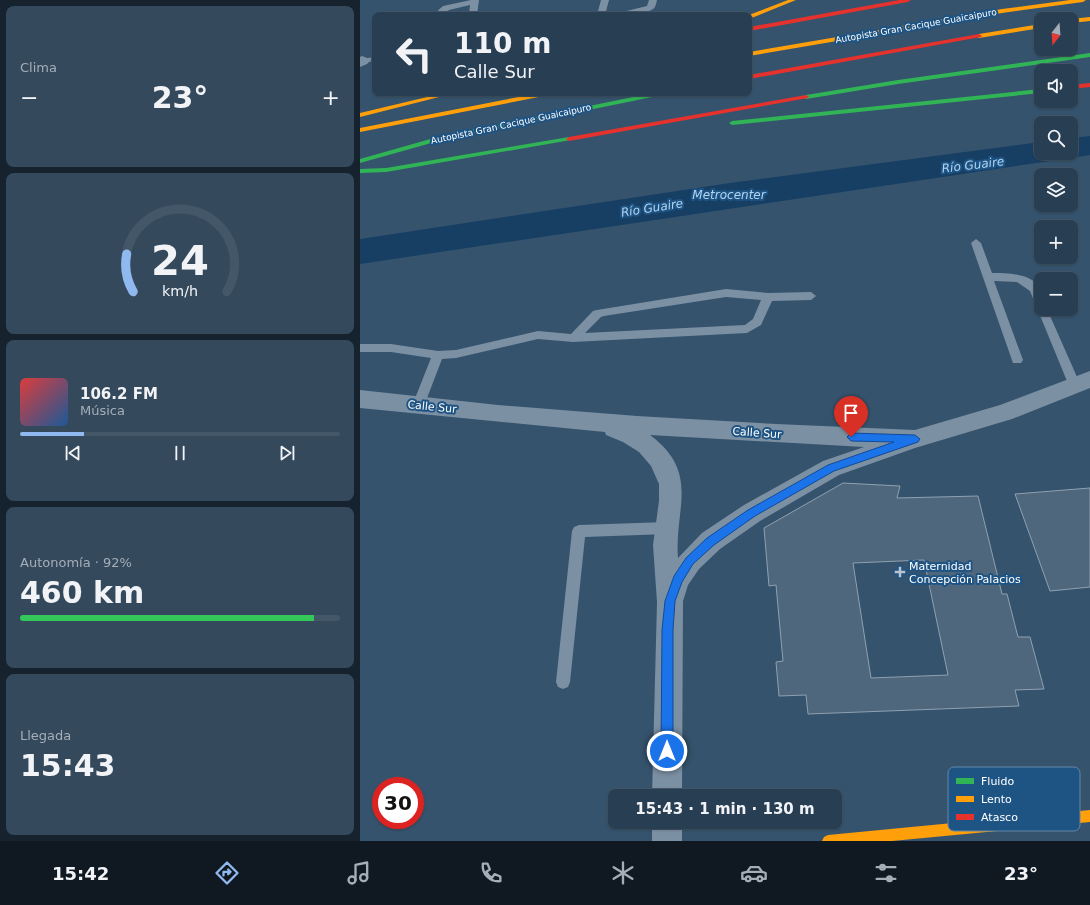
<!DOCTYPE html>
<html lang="es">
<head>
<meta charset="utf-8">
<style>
	body { margin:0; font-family:"DejaVu Sans",sans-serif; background:#34495c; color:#f1f3f6; height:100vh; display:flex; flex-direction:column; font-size:15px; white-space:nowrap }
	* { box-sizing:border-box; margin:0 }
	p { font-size:13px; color:#a5aeb8 }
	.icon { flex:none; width:22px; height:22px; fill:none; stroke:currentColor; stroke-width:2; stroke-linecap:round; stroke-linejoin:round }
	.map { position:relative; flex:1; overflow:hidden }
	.sheet { display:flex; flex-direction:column; gap:6px; padding:6px; background:#16222d; width:360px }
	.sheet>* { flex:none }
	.guide { position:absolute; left:12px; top:12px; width:380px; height:84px; border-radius:8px; box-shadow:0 1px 3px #0004,0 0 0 1px #445769; background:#283e52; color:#f1f3f6; overflow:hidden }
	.needle { width:26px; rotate:197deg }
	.tools { position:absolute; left:674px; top:12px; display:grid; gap:8px }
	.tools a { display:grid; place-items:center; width:44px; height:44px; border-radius:8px; background:#283e52; box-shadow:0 1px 3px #0004,0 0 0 1px #445769; font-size:20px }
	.speed { position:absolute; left:12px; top:777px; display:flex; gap:8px; font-size:20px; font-weight:700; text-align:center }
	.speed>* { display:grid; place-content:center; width:52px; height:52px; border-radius:50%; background:#283e52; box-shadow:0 1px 3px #0004,0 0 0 1px #445769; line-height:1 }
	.speed .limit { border:6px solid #d22; background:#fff; color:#111 }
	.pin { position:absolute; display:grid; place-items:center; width:34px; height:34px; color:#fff; margin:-41px -17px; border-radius:50% 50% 50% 0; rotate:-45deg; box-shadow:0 0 4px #0007 }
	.pin .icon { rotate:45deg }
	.me { position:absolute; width:44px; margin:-22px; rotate:0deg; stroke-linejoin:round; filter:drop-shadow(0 0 3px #0008) }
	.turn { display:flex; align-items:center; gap:14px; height:84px; padding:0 16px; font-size:18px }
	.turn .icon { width:52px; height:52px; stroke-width:2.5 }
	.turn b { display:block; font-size:28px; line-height:34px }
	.big { font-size:30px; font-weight:700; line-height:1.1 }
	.sheet .tile { flex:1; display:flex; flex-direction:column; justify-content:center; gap:6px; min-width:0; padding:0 14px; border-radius:8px; background:#34495c }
	.sheet .dial { align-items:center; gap:0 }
	.dial svg { height:104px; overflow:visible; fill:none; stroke:#445769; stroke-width:7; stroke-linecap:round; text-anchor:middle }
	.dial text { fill:#f1f3f6; stroke:none }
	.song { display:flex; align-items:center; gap:12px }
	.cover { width:48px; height:48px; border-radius:6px; background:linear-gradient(135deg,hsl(0 70% 55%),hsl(210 70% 35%)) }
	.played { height:4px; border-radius:2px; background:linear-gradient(90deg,#90b9f0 20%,#445769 20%) }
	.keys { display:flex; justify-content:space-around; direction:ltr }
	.heat { display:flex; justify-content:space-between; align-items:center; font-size:22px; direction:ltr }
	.charge { height:6px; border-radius:3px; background:linear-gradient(90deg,#34c759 92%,#445769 0) }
	.trip { position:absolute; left:248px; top:789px; width:234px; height:40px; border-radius:8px; background:#283e52; box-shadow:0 1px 3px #0004,0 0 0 1px #445769; font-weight:700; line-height:40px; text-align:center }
	.tabs { display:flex; height:64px; justify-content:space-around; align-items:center; background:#101921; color:#a5aeb8 }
	.tabs .icon { width:28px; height:28px }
	.tabs .current { color:#90b9f0 }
	.tabs b { font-size:18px; color:#f1f3f6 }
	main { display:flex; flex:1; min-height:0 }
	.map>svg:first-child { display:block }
</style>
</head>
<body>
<main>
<section class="sheet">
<div class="tile"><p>Clima</p>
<div class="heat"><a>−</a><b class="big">23°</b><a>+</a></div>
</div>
<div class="tile dial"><svg viewBox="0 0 100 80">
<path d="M14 69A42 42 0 1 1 86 69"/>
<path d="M14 69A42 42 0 0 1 9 40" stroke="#90b9f0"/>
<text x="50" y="56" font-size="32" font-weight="700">24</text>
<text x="50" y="72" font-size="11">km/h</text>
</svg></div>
<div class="tile">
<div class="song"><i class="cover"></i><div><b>106.2 FM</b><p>Música</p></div></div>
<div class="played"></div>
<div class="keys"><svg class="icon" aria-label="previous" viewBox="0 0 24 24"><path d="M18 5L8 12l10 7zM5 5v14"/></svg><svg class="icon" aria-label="pause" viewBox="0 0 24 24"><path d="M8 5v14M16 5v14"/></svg><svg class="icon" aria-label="next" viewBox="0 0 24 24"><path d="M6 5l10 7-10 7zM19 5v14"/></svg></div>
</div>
<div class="tile"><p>Autonomía · 92%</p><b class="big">460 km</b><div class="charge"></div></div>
<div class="tile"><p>Llegada</p><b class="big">15:43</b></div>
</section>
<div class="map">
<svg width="730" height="841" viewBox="0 0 730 841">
	<rect width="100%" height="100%" fill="#35536d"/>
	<polygon fill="#173f64" points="730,136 730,155 0,264 0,239 370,183 681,142 681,153 711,153 711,138"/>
	<g fill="#4f677c" stroke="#8fa1b1" fill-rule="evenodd">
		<path d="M 483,483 L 540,486 L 537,498 L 618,496 L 642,594 L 647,594 L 658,637 L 670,637 L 684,689 L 655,690 L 659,706 L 448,714 L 446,695 L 419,696 L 416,662 L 423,661 L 416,585 L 409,586 L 404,528 ZM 564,560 L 588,675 L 511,678 L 493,563 Z"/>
		<polygon points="730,488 730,587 690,591 655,494"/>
	</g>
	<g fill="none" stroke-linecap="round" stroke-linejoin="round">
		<g fill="#7c90a3" fill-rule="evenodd">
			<polygon points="111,0 119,0 117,15 109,15 110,5 89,10 82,15 73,15 83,6"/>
			<polygon points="241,0 249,0 245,15 237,15"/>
			<path d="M 289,0 L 297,0 C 296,3 296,7 293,9 C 285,15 260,15 250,15 L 287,6 Z"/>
			<polygon points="15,57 15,61 0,63 0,59"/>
			<path d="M 616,239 L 621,243 L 632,273 C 647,273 678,273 681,293 C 682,298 681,304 681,309 L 687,309 L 721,386 L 719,389 L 711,389 L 709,386 L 670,291 L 657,282 L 634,281 L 663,360 L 661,363 L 653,363 L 611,243 Z"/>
			<path d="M 366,289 L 408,293 L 451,292 L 456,296 L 451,300 L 412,301 L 401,325 L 387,333 L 213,342 L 178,339 L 96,358 L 82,359 L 64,406 L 62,409 L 58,411 L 54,409 L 52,406 L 71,358 L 31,352 L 0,352 L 0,344 L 31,344 L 78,351 L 96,350 L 178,331 L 211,334 L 233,311 L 237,310 ZM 366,297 L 401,300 L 393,319 L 385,325 L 225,333 L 241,317 L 244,316 Z"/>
			<polygon points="307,522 312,524 314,528 312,532 307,534 225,537 210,682 208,687 203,689 198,687 196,682 212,531 214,527 219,525"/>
		</g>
		<g fill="#7c90a3" fill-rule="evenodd">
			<polygon points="2,56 7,58 10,61 7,64 0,67 0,57"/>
			<path d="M 730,371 L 730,388 L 652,419 L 555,448 L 479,475 L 400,521 L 360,549 L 339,569 L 328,585 L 323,601 L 322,796 L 292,796 L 297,602 L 293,545 L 299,501 L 299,484 L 291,466 L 279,452 L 263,442 L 246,435 L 245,432 L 0,408 L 0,390 L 138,405 L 277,416 L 416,424 L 555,430 L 640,405 ZM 290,435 L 504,447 L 463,461 L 384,505 L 342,533 L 318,558 C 314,509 341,473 290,435 Z"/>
			<rect x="292" y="822" width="30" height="19"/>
		</g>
		<g fill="#30b455" fill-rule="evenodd">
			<polygon points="730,53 730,57 538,84 446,99 443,97 446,95 538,80"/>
			<polygon points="681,89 681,93 372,125 369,123 372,121"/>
			<polygon points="293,93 305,93 302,95 82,140 0,163 0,159 81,136"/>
			<polygon points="209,137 211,138 211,140 26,172 0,173 0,169 26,168"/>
		</g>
		<g fill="#ff9f0a" fill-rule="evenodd">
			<polygon points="428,0 436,0 389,19 389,15"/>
			<polygon points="710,0 726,0 723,2 642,13 389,56 389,52 642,9"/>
			<polygon points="730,17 730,21 711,23 711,19"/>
			<polygon points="681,24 681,28 619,38 616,36 619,34"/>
			<polygon points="84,93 95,93 0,117 0,113"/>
			<polygon points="179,93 192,93 189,95 0,132 0,128"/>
			<polygon points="730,810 730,822 532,841 462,841 464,837 468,835"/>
		</g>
		<g fill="#e5322d" fill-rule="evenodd">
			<polygon points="539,0 551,0 548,2 389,31 389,27"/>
			<polygon points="619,34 622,36 621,37 389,79 389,75"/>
			<polygon points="730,83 730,87 711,89 711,85"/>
			<polygon points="446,95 449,97 448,98 209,141 206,139 209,137"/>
		</g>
	</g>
	<polygon fill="#1a73e8" stroke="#114b97" points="491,433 555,435 560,439 558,442 474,471 395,516 354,545 333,564 322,582 315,601 313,630 313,751 311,755 307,756 303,755 301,751 302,630 305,601 314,576 326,558 347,538 388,510 468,465 534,442 491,441 487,437"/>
	<path fill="#b8c3cc" stroke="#1e5484" stroke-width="1.5" d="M538 566h4v4h4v4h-4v4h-4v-4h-4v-4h4z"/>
	<g text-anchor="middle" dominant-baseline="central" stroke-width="4" stroke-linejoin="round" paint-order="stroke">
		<g font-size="9" fill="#fff" stroke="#1e5484">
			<text transform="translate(556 26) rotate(-10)">Autopista Gran Cacique Guaicaipuro</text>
			<text transform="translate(151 124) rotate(-12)">Autopista Gran Cacique Guaicaipuro</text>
		</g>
		<g font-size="11" fill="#fff" stroke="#1e5484">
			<text transform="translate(72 407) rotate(6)">Calle Sur</text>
			<text transform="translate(397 433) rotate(4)">Calle Sur</text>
		</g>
		<g font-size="11" fill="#fff" stroke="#1e5484" text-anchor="start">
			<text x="549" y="566">Maternidad<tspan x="549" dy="13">Concepción Palacios</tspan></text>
		</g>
		<g font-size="12" font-style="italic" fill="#b1d4f1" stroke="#1e5484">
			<text transform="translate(613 165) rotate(-7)">Río Guaire</text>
			<text x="369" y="195">Metrocenter</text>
			<text transform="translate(292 208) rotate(-9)">Río Guaire</text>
		</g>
	</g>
	<rect x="588" y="767" width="132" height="64" rx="6" fill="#1e5484" stroke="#6287a9" stroke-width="1"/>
	<rect x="596" y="778" width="18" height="6" fill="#30b455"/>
	<rect x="596" y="796" width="18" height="6" fill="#ff9f0a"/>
	<rect x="596" y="814" width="18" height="6" fill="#e5322d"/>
	<g font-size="11" fill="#fff">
		<text x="621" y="785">Fluido</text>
		<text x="621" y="803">Lento</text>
		<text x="621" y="821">Atasco</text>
	</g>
</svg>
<div class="tools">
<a><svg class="needle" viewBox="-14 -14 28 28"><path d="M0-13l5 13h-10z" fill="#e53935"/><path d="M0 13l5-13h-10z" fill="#a5aeb8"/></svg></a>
<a><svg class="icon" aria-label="sound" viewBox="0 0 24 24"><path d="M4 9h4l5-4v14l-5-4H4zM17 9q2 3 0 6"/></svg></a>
<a><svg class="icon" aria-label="search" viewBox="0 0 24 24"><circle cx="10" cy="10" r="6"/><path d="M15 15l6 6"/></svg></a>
<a><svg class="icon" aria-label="layers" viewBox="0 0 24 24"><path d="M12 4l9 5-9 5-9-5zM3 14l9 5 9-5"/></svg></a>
<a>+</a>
<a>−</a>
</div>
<div class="speed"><div class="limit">30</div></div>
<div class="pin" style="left:491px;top:437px;background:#d93025"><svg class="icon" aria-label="arrive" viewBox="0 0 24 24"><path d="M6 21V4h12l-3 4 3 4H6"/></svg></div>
<svg class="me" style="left:307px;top:751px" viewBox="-20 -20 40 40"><circle r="17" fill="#1a73e8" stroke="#fff" stroke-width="3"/><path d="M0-11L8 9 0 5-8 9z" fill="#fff"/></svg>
<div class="trip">15:43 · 1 min · 130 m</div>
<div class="guide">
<div class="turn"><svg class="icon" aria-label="left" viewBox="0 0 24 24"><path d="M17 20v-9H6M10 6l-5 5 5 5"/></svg><div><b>110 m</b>Calle Sur</div></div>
</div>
</div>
</main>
<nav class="tabs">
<b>15:42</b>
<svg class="icon current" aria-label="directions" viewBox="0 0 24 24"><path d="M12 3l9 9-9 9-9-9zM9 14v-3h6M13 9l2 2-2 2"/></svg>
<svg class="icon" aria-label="music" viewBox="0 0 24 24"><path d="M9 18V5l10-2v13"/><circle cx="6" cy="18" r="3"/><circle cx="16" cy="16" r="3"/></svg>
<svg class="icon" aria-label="phone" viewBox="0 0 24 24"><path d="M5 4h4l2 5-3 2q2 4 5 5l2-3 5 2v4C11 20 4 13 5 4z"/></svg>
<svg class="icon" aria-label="climate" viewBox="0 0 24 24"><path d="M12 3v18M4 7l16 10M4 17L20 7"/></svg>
<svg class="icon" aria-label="car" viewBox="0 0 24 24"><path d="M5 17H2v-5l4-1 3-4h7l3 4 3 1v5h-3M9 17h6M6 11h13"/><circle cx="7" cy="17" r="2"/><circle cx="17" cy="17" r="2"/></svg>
<svg class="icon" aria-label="filters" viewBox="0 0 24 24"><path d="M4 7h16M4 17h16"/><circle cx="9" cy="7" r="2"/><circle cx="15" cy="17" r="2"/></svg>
<b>23°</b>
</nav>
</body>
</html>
